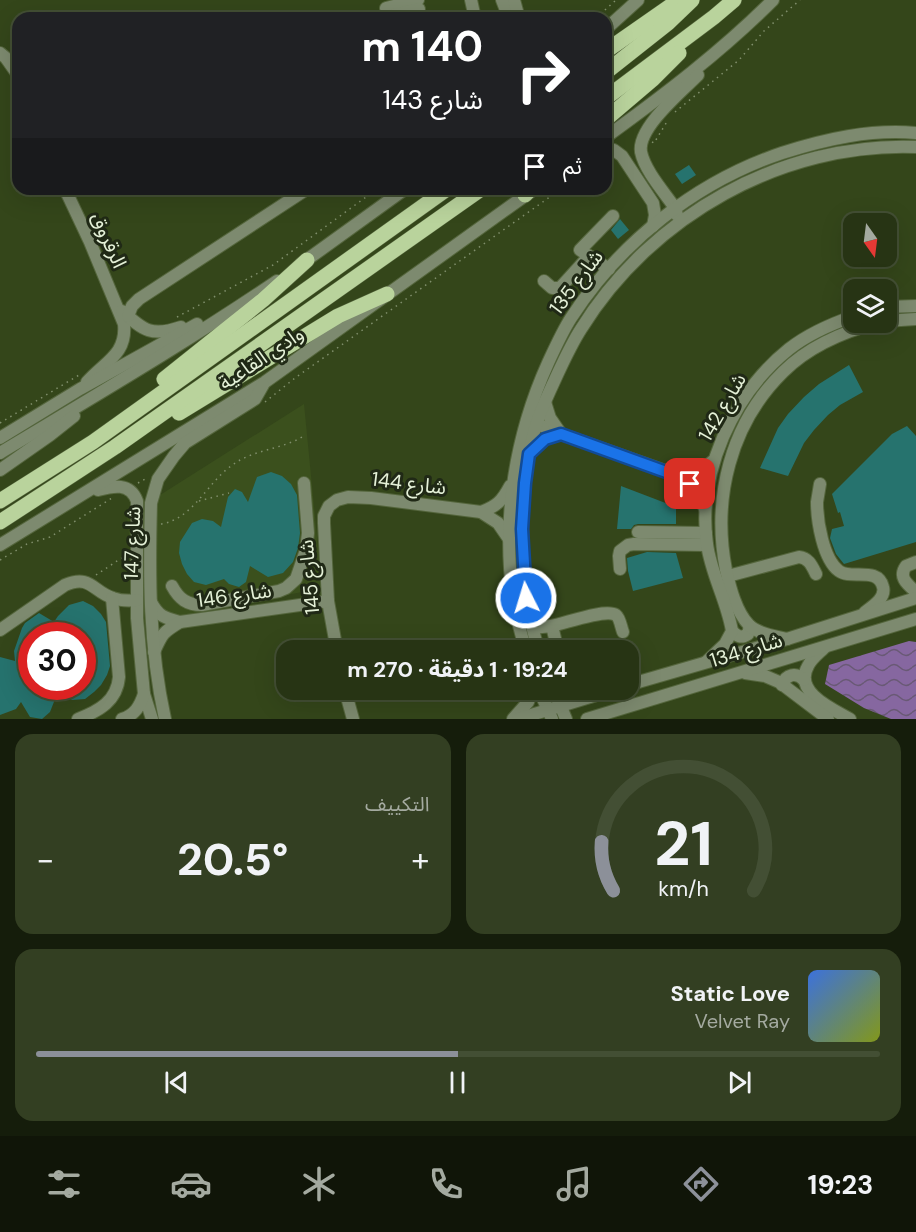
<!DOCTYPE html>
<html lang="ar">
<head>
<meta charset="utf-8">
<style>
	body { margin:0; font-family:"DM Sans","Noto Sans Arabic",sans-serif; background:#333f22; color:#f1f3f6; direction:rtl; height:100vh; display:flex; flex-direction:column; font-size:22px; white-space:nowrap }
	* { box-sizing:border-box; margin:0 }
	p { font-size:20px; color:#a4aaa0 }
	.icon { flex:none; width:33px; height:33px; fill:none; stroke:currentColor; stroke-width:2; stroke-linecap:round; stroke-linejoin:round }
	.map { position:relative; height:719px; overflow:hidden; direction:ltr }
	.details { display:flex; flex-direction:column; gap:15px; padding:15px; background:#151d0b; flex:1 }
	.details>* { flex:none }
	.top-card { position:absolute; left:12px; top:12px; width:600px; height:183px; border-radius:18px; box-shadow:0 6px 24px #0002,0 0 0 2px #434f34; direction:rtl; background:#202124; color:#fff; overflow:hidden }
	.needle { width:39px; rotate:166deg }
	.buttons { position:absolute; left:843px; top:213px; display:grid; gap:12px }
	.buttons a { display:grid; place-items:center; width:54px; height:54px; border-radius:12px; background:#273414; box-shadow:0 6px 24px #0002,0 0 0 2px #434f34; font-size:30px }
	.speed { position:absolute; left:18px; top:622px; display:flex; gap:12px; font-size:30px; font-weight:700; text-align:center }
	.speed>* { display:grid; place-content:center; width:78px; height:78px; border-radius:50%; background:#273414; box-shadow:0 6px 24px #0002,0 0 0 2px #434f34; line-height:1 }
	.speed .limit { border:9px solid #d22; background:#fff; color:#111 }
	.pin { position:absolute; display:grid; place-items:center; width:51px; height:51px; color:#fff; margin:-26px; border-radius:12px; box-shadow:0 3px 9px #0006 }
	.me { position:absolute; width:66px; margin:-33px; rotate:355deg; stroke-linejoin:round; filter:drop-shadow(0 0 4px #0008) }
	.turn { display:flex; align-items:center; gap:21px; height:126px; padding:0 30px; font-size:27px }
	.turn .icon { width:78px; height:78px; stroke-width:2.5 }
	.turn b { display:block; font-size:42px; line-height:51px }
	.then { display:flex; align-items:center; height:57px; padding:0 30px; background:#0003; gap:12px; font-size:22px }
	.big { font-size:45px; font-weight:700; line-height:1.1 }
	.details .tile { flex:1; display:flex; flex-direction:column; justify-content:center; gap:9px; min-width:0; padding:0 21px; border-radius:18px; background:#333f22 }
	.details .dial { align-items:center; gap:0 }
	.dial svg { height:156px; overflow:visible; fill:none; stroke:#434f34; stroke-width:7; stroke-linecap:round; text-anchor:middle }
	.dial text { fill:#f1f3f6; stroke:none }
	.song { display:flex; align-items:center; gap:18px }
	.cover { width:72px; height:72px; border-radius:9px; background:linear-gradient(135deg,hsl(220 70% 55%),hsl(70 70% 35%)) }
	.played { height:6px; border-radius:3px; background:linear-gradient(90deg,#8c9099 50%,#434f34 50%) }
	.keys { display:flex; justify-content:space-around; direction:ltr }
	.heat { display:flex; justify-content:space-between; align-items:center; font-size:33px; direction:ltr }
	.details .tiles { flex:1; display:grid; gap:15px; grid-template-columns:1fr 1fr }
	.tile:last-child { grid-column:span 2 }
	.trip { position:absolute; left:276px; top:640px; width:363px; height:60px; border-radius:18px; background:#273414; box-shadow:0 6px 24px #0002,0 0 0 2px #434f34; font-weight:700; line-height:60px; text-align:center; direction:rtl }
	.tab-bar { display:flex; height:96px; justify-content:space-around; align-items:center; background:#101508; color:#a4aaa0 }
	.tab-bar .icon { width:42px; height:42px }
	.tab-bar .active { color:#8c9099 }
	.tab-bar b { font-size:27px; color:#f1f3f6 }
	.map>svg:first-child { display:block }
</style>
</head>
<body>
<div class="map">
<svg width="916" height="719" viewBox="0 0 916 719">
	<defs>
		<pattern id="water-waves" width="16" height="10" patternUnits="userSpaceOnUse" patternTransform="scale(1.5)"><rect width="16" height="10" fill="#8667a0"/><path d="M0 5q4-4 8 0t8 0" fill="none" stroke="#695975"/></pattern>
	</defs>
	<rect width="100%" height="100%" fill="#34461a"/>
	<polygon fill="#3b501d" points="304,404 322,588 139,624 127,516"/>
	<polygon fill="url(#water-waves)" points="909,641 916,642 916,719 891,719 864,708 825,684 829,665"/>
	<g fill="#26736e" fill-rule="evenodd">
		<polygon points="689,165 696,175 682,184 675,174"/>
		<polygon points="620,219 629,230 618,239 611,230"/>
		<polygon points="849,365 863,392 840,405 828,415 814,430 804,443 788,476 760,468 778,428 788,414 804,397 819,384"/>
		<polygon points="907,426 916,436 916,542 844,564 836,554 830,538 832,529 844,526 840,512 838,513 832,494 892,434"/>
		<polygon points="271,472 282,476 291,484 297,495 300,533 298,548 293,562 283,573 268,577 250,566 246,582 239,587 229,584 224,579 206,585 194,582 187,574 182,564 179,553 180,542 192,523 202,519 213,521 221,527 228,497 235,489 242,492 248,502 257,477"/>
		<polygon points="621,486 676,507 676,524 638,524 634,525 631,529 617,529"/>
		<polygon points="647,552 676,553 683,578 633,591 628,571 627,558"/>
		<path d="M 83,601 L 93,606 L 101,614 L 106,622 L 110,666 L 107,675 L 101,685 L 94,692 L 85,699 L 72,700 L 59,689 L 50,712 L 42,719 L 30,717 L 21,702 L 16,709 L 0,715 L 0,657 L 15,661 L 14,651 L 22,628 L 25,623 L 39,613 L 54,622 L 58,616 L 69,605 ZM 32,636 L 82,636 L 82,687 L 32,687 Z"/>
	</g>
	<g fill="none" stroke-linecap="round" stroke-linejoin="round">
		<g stroke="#54653c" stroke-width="14">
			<g id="minor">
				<polyline points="471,0 475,18"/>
				<polyline points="502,0 509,18"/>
				<polyline points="514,0 519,18"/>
				<polyline points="386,8 418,0"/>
				<polyline points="390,18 392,15 419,9"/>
				<polyline points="606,29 638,0"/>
				<polyline points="0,53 6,58 18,75"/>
				<path d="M 606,137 C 664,95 722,51 773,0"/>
				<polyline points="606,148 614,150 622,156 653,203 655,215 653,226"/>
				<path d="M 65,189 L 90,242 L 124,324 C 127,355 104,362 87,382"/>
				<path d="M 677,215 L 675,208 C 664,192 645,171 641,152 C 637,128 682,91 698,75"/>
				<polyline points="301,264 405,189"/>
				<polyline points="609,269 580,250 613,216"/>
				<polyline points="544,281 552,288 560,288 589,256"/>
				<polyline points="886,307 916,306"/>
				<path d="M 122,311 C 144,331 152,337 181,327"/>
				<polyline points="128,316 132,306 139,299 307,189"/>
				<polyline points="886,321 916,319"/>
				<path d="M 530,421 L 561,434 L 680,476 C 692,486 699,495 705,509"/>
				<polyline points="0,438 80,389 197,324"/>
				<path d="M 0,453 C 93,397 187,342 277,281"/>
				<polyline points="530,453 545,439 561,434 550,418 545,402"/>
				<polyline points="0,470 50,435 74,416"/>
				<path d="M 680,476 C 694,474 703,470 713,461"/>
				<path d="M 820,484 C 819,490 818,496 817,502 C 817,521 823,559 839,571 C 851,580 878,566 883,587 C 886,598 873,606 865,612"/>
				<path d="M 98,490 C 113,486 130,482 137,501 L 137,618 L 144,694 L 152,719"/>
				<path d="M 481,512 C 497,506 502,501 510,486"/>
				<polyline points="638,532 706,533"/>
				<polyline points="0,545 265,382 533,190"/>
				<path d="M 916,562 L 906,566 C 898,577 907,584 916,592"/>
				<polyline points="620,569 619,556 620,551 628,545 634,544 707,545"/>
				<path d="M 728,576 L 799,557 C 809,558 812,566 816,574"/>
				<path d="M 172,586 C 179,599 187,605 202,605 L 279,591 L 286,588 L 296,579 L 306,550 L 308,533 L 304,483"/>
				<path d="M 151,602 C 159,617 165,618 180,622"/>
				<polyline points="552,626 558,651"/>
				<path d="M 533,628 C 539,627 545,627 551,626 C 564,624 605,608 616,615 C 620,618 621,627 623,632"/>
				<path d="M 0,630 L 65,585 C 91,574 93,592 113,598 C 121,601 129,601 137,600"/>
				<path d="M 732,631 C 737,636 741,639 748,634 L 750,626"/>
				<path d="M 787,639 C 775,636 758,634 749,625 C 736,612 730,587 726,570 C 712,499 730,424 783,372 C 809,346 845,331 880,322"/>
				<path d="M 824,648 C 818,654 811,659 808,666 C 793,692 832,709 850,719"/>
				<polyline points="337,651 328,601 324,523 324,516 329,506 337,500 348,497 371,498 481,512 498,523 509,539"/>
				<path d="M 526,651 C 521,634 516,616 513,598 C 502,518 515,436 548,363 C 555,348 562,332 571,318 C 620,242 696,182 782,153 C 826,139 870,129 916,133"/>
				<path d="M 539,651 C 530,624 526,595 524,567 C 520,523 522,478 533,436 C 538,414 549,393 558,373 C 565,358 572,343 581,329 C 651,216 782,142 916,147"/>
				<path d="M 154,652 C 162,634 163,632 180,622 L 328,601"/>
				<path d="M 706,662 L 725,644 L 732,631 C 727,601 711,574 707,544 C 697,473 733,394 789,349 C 808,334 831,324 854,316"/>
				<polyline points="745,673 765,676 779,682 828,719"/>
				<polyline points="628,685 787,639 916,598"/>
				<path d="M 782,685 C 786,674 796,672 804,680"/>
				<polyline points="345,690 353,719"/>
				<polyline points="539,690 552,719"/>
				<polyline points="554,690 566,719"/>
				<polyline points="563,690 575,694 589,697"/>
				<path d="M 78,719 C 99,711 117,701 119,677 L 112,598"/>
				<path d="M 122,719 C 135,715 140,706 144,694"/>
				<path d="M 165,719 C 149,646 149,578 151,503 L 158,479 L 174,456 L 185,443 L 255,399 L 263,385"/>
				<polyline points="513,719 528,702 532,690"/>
				<polyline points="518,719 613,690"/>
				<polyline points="587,719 916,619"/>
			</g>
		</g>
		<g stroke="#54653c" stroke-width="16">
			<g id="major">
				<polyline points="606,51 679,0"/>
				<polyline points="606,72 668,23 692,0"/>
				<polyline points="606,98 714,17 734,0"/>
				<polyline points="606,119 653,79 679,53"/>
				<polyline points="525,195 531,189"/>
				<polyline points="164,379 263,300 307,260"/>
				<polyline points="179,413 338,316 387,294"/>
				<polyline points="0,501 93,442 447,189"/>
				<polyline points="0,522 115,447 481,189"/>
			</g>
		</g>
		<g stroke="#808f6c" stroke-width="1.5" stroke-dasharray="1.5 4.5" stroke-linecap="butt">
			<polyline points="596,18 616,0"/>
			<polyline points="675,112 739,60 764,31 800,0"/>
			<polyline points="652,142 654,143 668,120"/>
			<polyline points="606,161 614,164"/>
			<polyline points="177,317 273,265 377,189"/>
			<polyline points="265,402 295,378 561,189"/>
			<polyline points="0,423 79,375"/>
			<polyline points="138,483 147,478"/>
			<polyline points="199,501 229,493"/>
			<path d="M 161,524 C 193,519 207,483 231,466 C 253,449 281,450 304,436"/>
			<polyline points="0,560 27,544 50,537 112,498"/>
			<polyline points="96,575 120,559 127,556"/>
		</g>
		<use href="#minor" stroke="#7d8a6f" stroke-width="12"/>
		<use href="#major" stroke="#b9d39c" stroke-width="15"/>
	</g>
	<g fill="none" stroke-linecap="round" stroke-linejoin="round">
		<g stroke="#114b97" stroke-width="15">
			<polyline id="route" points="526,598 522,529 525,483 529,454 545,439 561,434 680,477 690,484"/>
		</g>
		<use href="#route" stroke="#1a73e8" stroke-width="10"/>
	</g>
	<g text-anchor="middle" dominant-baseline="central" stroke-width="6" stroke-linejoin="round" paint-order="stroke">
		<g font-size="20" fill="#e5f1d8" stroke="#202916">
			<text transform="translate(109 240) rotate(66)">الرقروق</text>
			<text transform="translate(576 282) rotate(-53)">شارع 135</text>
			<text transform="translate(261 358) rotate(-34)">وادي القاعية</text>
			<text transform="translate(722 407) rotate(-60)">شارع 142</text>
			<text transform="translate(409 483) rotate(7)">شارع 144</text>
			<text transform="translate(132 543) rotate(-88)">شارع 147</text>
			<text transform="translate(309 577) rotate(-95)">شارع 145</text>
			<text transform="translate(234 595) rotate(-8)">شارع 146</text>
			<text transform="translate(746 650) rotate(-17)">شارع 134</text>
		</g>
	</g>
</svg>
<div class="buttons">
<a><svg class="needle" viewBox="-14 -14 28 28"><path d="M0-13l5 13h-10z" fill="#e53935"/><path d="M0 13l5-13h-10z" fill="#a4aaa0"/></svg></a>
<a><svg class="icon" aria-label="layers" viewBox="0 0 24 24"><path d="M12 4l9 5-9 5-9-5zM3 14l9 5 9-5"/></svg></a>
</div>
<div class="speed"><div class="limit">30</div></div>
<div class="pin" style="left:690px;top:484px;background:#d93025"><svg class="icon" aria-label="arrive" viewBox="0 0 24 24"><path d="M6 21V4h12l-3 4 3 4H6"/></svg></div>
<svg class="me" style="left:526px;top:598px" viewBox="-20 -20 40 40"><circle r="17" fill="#1a73e8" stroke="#fff" stroke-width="3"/><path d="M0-11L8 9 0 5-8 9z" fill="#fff"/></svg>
<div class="trip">19:24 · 1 دقيقة · 270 m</div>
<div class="top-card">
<div class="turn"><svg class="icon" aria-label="right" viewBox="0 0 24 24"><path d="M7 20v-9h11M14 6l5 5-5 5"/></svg><div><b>140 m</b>شارع 143</div></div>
<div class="then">ثم<svg class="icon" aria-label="arrive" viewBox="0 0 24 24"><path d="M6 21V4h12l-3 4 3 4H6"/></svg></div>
</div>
</div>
<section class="details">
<div class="tiles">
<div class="tile dial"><svg viewBox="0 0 100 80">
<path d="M14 69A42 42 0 1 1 86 69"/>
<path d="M14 69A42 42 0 0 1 8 44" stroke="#8c9099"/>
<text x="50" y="56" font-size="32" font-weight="700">21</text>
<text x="50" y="72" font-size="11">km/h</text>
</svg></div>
<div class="tile"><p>التكييف</p>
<div class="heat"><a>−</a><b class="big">20.5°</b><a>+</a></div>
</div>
<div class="tile">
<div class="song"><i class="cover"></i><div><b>Static Love</b><p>Velvet Ray</p></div></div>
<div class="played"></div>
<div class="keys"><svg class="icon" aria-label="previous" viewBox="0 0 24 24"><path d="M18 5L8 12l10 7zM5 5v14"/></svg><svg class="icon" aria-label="pause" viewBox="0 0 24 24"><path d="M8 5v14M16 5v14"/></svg><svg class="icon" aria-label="next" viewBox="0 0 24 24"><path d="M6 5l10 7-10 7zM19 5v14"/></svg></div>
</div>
</div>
</section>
<nav class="tab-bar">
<b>19:23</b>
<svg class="icon active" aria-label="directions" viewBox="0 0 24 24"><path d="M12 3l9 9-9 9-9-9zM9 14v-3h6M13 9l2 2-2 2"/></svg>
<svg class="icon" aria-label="music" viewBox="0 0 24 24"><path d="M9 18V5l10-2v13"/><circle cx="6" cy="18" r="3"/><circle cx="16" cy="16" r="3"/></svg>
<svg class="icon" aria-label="phone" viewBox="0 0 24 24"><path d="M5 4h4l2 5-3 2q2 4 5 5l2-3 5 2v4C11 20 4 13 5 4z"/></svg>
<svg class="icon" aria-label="climate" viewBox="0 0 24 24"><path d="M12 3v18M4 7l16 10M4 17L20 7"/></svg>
<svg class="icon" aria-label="car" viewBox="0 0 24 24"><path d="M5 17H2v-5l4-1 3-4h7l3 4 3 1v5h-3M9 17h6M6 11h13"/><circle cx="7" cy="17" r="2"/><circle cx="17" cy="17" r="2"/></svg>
<svg class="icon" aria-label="filters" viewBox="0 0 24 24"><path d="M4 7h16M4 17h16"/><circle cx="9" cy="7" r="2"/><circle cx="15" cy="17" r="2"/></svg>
</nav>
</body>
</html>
